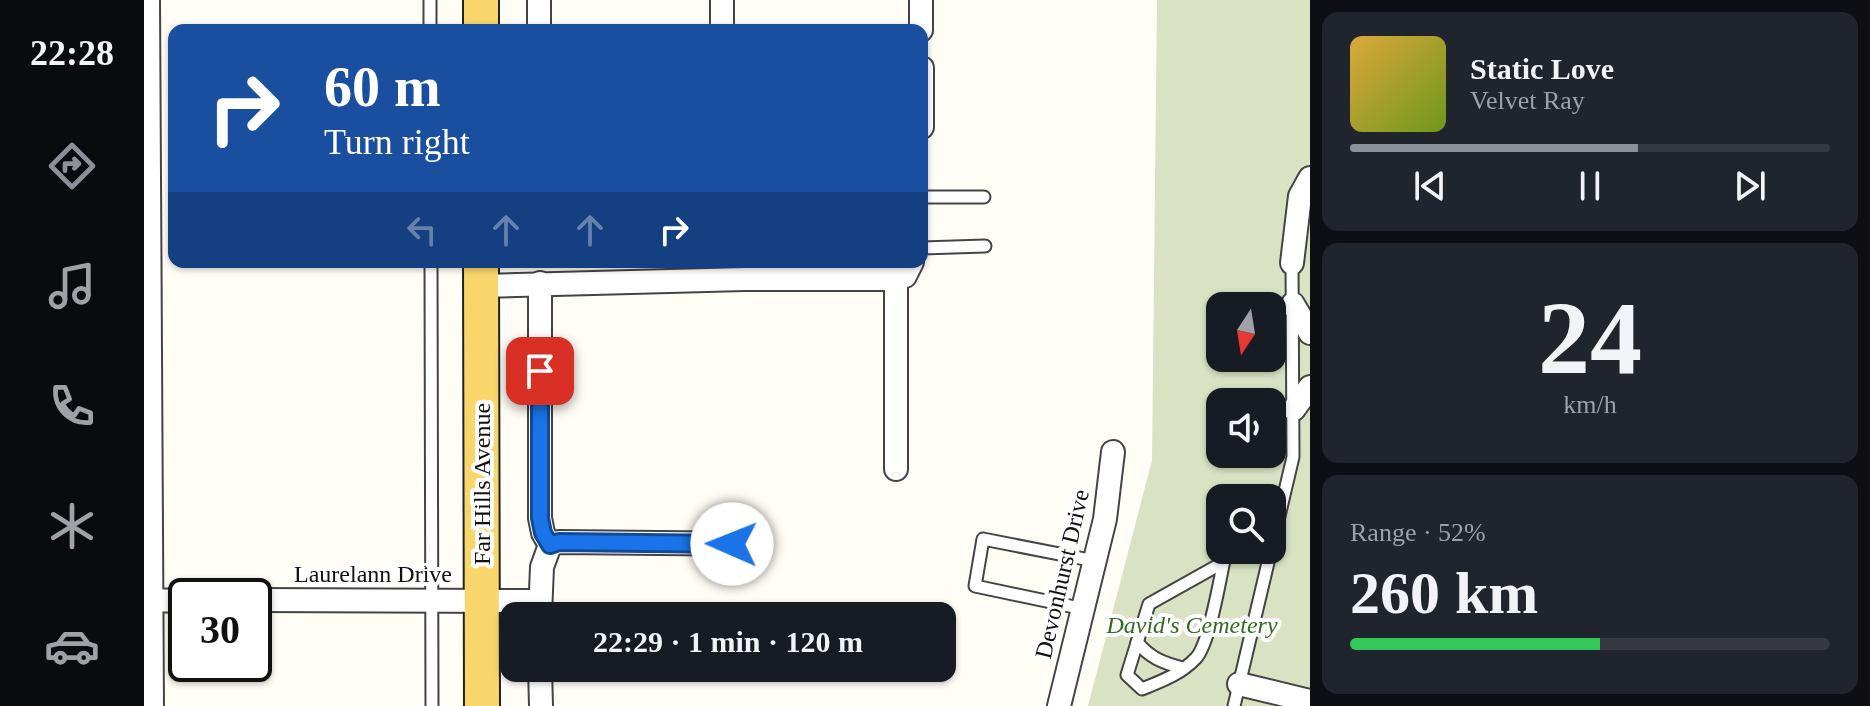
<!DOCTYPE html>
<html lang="en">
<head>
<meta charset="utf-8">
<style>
	body { margin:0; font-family:"Times New Roman",serif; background:#20242c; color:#f1f3f6; height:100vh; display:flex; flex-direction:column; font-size:30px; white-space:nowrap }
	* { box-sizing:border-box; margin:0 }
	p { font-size:26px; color:#9ea1a6 }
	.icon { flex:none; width:44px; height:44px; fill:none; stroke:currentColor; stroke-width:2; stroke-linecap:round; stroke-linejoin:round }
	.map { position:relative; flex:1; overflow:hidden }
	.sheet { display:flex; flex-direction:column; gap:12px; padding:12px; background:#0d0f14; width:560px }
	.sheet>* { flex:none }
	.top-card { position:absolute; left:24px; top:24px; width:760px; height:244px; border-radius:16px; box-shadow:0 2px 6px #0004; background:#1a4fa0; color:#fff; overflow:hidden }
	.needle { width:52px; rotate:192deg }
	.controls { position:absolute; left:1062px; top:292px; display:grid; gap:16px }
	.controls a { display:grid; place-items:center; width:80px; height:80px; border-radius:16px; background:#171b24; box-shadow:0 2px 6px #0004; font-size:40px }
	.speed { position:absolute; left:24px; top:578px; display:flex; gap:16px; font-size:40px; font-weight:700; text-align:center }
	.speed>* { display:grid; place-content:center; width:104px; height:104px; border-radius:50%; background:#171b24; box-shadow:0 2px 6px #0004; line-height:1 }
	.speed .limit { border:4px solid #111; border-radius:12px; background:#fff; color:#111 }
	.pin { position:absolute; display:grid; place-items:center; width:68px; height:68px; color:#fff; margin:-34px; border-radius:16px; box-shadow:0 4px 12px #0006 }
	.me { position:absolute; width:88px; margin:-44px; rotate:271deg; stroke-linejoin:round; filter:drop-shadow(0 0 6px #0008) }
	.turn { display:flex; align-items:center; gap:28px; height:168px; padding:0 24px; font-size:36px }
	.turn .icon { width:104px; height:104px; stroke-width:2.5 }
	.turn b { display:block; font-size:56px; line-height:68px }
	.lanes { display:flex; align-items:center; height:76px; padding:0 24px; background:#0003; justify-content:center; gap:40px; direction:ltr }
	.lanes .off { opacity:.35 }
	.big { font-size:60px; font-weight:600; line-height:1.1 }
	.sheet .widget { flex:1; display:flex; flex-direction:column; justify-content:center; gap:12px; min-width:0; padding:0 28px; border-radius:16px; background:#20242c }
	.sheet .dial { align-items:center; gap:0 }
	.dial b { font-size:104px; line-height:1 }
	.song { display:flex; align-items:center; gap:24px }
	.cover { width:96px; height:96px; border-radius:12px; background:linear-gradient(135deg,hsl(40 70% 55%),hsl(80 70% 35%)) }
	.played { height:8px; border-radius:4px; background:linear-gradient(90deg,#8c9099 60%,#363941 60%) }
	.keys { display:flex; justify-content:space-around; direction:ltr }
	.charge { height:12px; border-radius:6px; background:linear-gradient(90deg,#34c759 52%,#363941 0) }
	.trip { position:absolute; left:356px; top:602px; width:456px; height:80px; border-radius:16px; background:#171b24; box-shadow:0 2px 6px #0004; font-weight:600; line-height:80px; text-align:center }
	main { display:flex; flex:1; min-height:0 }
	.dock { display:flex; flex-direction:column; width:144px; justify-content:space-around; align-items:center; background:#090b0e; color:#9ea1a6 }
	.dock .icon { width:56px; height:56px }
	.dock .active { color:#8c9099 }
	.dock b { font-size:36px; color:#f1f3f6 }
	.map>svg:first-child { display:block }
</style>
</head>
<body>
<main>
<nav class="dock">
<b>22:28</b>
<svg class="icon active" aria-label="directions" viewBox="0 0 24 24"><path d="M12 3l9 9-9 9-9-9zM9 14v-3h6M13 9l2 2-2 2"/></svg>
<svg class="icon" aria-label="music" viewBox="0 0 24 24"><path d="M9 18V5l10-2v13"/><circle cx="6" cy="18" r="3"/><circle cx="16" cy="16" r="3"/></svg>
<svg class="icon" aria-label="phone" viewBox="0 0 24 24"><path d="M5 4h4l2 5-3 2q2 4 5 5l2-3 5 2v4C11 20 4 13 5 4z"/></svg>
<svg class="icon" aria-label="climate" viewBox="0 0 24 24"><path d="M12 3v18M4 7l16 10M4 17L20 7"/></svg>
<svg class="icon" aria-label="car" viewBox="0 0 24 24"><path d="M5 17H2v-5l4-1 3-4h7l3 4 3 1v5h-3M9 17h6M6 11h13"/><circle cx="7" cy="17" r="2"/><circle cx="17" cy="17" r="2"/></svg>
</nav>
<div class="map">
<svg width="1166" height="706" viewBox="0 0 1166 706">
	<rect width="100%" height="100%" fill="#fffdf5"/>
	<path fill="#d9e3c4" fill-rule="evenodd" d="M 1013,0 L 1166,0 L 1166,706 L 944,706 L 1008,460 ZM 1076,306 L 1128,306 L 1128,358 L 1076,358 ZM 1076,402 L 1128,402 L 1128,454 L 1076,454 ZM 1076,498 L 1128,498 L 1128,550 L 1076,550 Z"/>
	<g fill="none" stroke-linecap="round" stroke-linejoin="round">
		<g stroke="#444" stroke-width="15">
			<g id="lane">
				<polyline points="286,30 286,0"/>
				<polyline points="778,197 840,197"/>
				<polyline points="778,248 841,246"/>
				<polyline points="287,262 288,706"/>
				<polyline points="1128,546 1149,457 1148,263"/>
				<path d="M 1080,562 L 1005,604 L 983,675 L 998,689 C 1018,681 1037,674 1052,658 C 1066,643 1077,573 1082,550"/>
				<polyline points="940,609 831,586 839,539 951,561"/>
				<path d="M 993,642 C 1006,658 1019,663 1039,668"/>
				<polyline points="1090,706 1127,550"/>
			</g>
		</g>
		<g stroke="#444" stroke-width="26">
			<g id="street">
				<polyline points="4,0 8,706"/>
				<polyline points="395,0 395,30"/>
				<polyline points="578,0 578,30"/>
				<polyline points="777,0 777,30"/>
				<polyline points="778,68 778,127"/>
				<polyline points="1148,263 1156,196 1166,178"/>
				<polyline points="752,279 752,469"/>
				<polyline points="396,283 396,518 399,533 406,545"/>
				<polyline points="337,286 601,279 752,279 761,276 768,262"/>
				<polyline points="1149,304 1166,333"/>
				<polyline points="1150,409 1166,387"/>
				<polyline points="406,545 415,542 616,544"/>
				<polyline points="0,600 42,601"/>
				<polyline points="110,600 396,601"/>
				<polyline points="396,615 398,567 406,545"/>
				<polyline points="396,668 397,706"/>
				<polyline points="1095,684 1166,701"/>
				<polyline points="915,706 961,519 969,452"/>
			</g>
		</g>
		<g stroke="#222" stroke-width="38">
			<g id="primary">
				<polyline points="337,30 337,0"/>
				<polyline points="337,262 338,706"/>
			</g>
		</g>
		<use href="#lane" stroke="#fff" stroke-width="11"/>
		<use href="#street" stroke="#fff" stroke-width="22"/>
		<use href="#primary" stroke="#f9d66b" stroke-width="34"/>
	</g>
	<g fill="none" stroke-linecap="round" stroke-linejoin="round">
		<g stroke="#114b97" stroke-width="20">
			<polyline id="route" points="396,371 396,518 399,533 406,545 415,542 588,544"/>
		</g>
		<use href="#route" stroke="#1a73e8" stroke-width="14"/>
	</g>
	<g text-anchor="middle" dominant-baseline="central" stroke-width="8" stroke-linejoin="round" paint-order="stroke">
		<g font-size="24" fill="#111" stroke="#fff">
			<text transform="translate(338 484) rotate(-90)">Far Hills Avenue</text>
			<text x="229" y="574">Laurelann Drive</text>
			<text transform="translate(918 574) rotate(-77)">Devonhurst Drive</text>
		</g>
		<g font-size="24" font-style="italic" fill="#2f6b1f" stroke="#fff">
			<text x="1048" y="625">David's Cemetery</text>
		</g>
	</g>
</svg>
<div class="controls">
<a><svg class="needle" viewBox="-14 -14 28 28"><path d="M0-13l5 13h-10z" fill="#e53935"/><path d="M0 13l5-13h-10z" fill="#9ea1a6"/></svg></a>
<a><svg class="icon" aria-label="sound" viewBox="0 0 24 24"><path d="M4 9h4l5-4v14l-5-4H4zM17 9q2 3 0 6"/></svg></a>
<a><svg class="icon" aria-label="search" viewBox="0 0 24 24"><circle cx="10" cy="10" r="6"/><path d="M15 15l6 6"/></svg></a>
</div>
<div class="speed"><div class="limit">30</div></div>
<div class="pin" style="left:396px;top:371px;background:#d93025"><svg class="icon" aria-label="arrive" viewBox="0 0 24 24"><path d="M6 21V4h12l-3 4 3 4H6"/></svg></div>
<svg class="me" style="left:588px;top:544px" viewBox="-20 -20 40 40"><circle r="19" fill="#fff"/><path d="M0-13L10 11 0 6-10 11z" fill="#1a73e8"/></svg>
<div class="trip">22:29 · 1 min · 120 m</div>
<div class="top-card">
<div class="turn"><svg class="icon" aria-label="right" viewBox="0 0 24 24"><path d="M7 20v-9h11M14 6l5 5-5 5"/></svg><div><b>60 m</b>Turn right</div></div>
<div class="lanes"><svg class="icon off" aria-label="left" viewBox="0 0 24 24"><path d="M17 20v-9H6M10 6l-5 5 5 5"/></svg><svg class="icon off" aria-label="ahead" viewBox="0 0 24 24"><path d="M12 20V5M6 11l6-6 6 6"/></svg><svg class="icon off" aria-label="ahead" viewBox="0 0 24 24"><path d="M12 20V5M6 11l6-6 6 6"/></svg><svg class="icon" aria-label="right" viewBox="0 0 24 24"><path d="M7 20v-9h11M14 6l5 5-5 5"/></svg></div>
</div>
</div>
<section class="sheet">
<div class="widget">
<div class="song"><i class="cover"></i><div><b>Static Love</b><p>Velvet Ray</p></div></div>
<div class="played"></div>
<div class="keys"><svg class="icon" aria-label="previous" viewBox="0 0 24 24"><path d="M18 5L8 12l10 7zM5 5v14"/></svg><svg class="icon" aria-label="pause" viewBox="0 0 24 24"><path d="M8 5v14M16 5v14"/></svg><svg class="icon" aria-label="next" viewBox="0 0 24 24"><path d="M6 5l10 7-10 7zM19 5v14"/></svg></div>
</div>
<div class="widget dial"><b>24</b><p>km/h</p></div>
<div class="widget"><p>Range · 52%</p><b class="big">260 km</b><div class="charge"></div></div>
</section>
</main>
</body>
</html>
